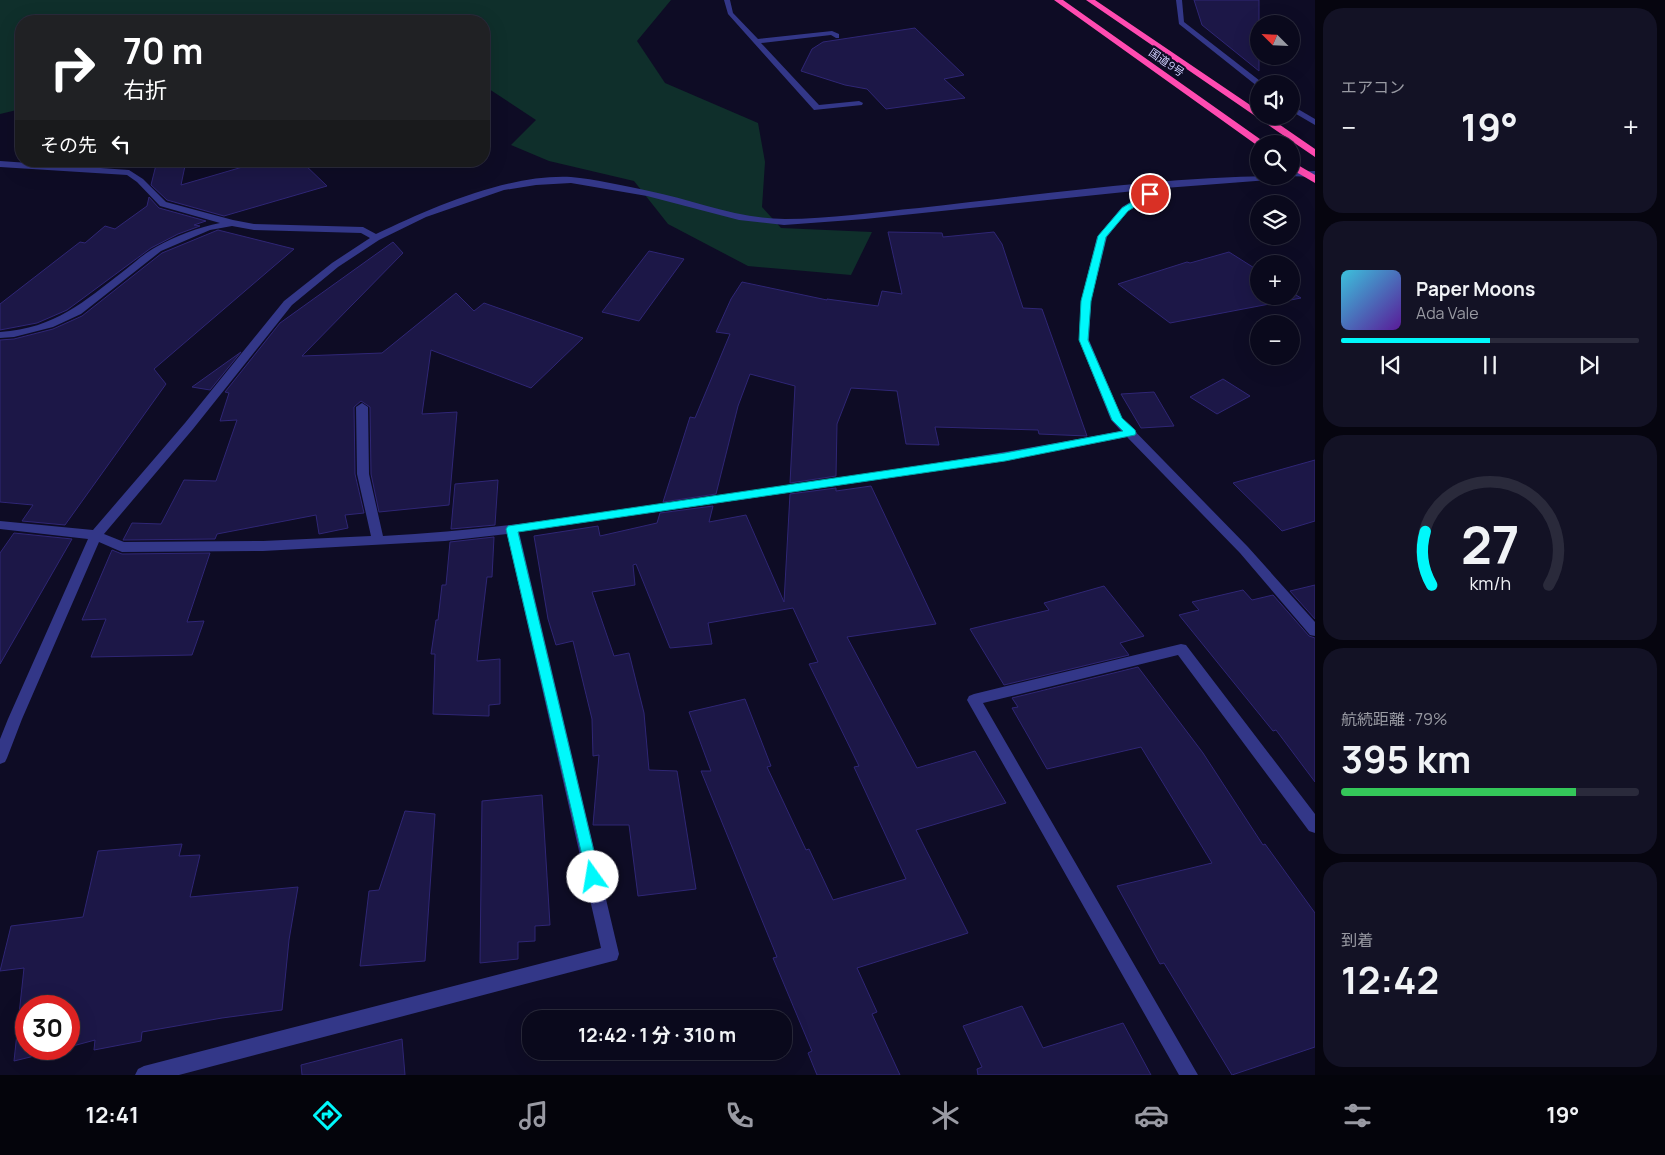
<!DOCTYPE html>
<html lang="ja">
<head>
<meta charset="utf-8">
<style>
	body { margin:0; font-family:Manrope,"Noto Sans JP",sans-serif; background:#131225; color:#f1f3f6; height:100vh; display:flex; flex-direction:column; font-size:19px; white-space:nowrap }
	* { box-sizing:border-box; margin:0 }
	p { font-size:16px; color:#999aa3 }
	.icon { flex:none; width:28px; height:28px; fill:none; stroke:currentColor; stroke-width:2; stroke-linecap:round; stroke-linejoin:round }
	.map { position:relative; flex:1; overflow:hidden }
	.drawer { display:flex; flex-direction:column; gap:8px; padding:8px; background:#06050f; width:350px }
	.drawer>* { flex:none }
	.hud { position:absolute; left:15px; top:15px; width:475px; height:152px; border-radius:20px; box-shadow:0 5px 20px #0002,0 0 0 1px #2a2a3b; background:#202124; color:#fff; overflow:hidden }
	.needle { width:32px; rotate:294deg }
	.buttons { position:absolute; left:1250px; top:15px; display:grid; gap:10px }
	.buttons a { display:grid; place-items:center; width:50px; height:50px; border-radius:50%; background:#0a091c; box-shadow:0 5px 20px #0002,0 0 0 1px #2a2a3b; font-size:25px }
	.speed { position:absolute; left:15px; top:995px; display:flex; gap:10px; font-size:25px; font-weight:700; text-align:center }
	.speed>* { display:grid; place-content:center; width:65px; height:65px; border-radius:50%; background:#0a091c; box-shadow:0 5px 20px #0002,0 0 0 1px #2a2a3b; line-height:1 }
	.speed .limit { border:8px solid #d22; background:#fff; color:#111 }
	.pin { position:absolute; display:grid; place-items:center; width:42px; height:42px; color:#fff; margin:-21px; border:2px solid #fff; border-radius:50%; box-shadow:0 1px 5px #0007 }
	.me { position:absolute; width:55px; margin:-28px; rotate:347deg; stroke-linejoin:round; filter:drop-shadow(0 0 4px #0008) }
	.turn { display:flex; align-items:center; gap:18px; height:105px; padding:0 25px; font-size:22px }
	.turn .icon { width:65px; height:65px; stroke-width:2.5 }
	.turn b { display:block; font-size:35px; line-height:42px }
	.then { display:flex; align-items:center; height:48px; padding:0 25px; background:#0003; gap:10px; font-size:19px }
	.big { font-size:38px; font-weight:700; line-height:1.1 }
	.drawer .card { flex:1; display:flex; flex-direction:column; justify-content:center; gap:8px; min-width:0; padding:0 18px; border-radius:20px; background:#131225 }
	.drawer .dial { align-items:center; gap:0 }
	.dial svg { height:130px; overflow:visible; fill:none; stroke:#2a2a3b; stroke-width:7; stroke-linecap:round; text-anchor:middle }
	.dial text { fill:#f1f3f6; stroke:none }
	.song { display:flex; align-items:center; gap:15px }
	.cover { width:60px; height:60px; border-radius:8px; background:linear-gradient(135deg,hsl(190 70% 55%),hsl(270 70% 35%)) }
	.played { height:5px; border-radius:2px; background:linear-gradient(90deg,#00f8fb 50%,#2a2a3b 50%) }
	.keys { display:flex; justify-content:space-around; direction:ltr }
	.heat { display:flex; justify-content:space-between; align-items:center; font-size:28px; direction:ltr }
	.charge { height:8px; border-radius:4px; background:linear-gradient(90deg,#34c759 79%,#2a2a3b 0) }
	.trip { position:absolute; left:522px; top:1010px; width:270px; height:50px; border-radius:20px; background:#0a091c; box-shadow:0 5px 20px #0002,0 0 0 1px #2a2a3b; font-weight:700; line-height:50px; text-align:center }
	.tab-bar { display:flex; height:80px; justify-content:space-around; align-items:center; background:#04040b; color:#999aa3 }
	.tab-bar .icon { width:35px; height:35px }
	.tab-bar .selected { color:#00f8fb }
	.tab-bar b { font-size:22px; color:#f1f3f6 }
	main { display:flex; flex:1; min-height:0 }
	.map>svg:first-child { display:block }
</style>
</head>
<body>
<main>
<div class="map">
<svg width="1315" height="1075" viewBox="0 0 1315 1075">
	<rect width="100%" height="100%" fill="#0e0c25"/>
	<polygon fill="#0f2f2b" points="0,0 671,0 637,41 665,83 758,123 765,162 762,207 781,228 872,232 851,275 748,266 668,224 634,181 549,161 511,145 536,120 489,89 484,90 484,21 21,21 21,109 0,114"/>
	<g fill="#1c1747" stroke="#2f2675">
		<polygon points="1194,0 1259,0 1259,71 1202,25"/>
		<polygon points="915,28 964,75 944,79 965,98 886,109 867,89 845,85 801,71 812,49 823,42"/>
		<polygon points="157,161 186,161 181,185 263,161 301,161 327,186 224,216 167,200 151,185"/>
		<polygon points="149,197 159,208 206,221 194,225 200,226 178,234 151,248 67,310 37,323 0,330 0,304 80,242 85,243 105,226 115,229 147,206"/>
		<polygon points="218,230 294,249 154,369 166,384 65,525 22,521 33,505 0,502 0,340 14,339 53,329 82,316 162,253"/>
		<polygon points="888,232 942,233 943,237 994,232 1002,244 1023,308 1042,309 1087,436 1039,434 1038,430 935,427 939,445 906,444 897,391 851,388 837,424 836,476 790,483 795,386 750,374 738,406 716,494 663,502 690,417 695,418 730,334 716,332 731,299 742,282 827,300 827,299 878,306 882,291 902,294"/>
		<polygon points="393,242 403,253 302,356 382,353 456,293 474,311 484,303 583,338 531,388 431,350 422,414 457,412 449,505 379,512 371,474 370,407 361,401 354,407 355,474 364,513 345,515 348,528 319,534 316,515 217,534 215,539 123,540 132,523 161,524 184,480 216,481 237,420 220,421 229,393 225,392 280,323"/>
		<polygon points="649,251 684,259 639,321 602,312"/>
		<polygon points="1229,252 1259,271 1259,296 1291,296 1291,292 1301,298 1170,323 1118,284 1187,262 1190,263"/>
		<polygon points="241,352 210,390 192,387"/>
		<polygon points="1223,379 1250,396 1217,414 1190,397"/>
		<polygon points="1154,392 1174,426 1141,428 1121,394"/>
		<polygon points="1315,460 1315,521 1282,531 1233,483"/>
		<polygon points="498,480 495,525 451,529 455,484"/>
		<polygon points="871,486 936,624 847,637 917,768 975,751 1006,803 916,830 968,933 857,968 877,1012 872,1014 900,1075 817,1075 808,1053 812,1051 773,958 777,957 701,771 711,771 689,712 745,699 771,766 767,767 806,850 809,849 833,900 906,879 854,767 859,766 809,664 818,662 793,608 708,623 712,644 670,648 636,564 633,565 635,585 592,592 614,656 629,653 644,713 649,770 677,771 696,889 638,896 629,825 593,825 599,755 593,756 592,719 573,641 556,645 548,619 534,536 598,526 600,536 657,523 660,513 713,506 709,522 746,515 784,602 790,494 836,488 836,491"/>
		<polygon points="14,533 72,539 0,664 0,553"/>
		<polygon points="494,537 492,577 487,577 477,661 500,659 500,704 489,705 489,716 433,714 435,654 431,654 436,620 438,620 442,585 446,585 450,542"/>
		<polygon points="112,550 122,554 210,553 187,622 204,621 192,655 91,657 106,619 82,620"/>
		<polygon points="1315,585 1315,619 1290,591"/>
		<polygon points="1104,586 1144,636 1120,643 1129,655 1004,685 970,629 1049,610 1044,603"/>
		<polygon points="1243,590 1252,600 1273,595 1309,636 1315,638 1315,782 1276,730 1273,731 1179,615 1199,610 1192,602"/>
		<polygon points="1138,667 1203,753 1263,845 1265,844 1315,913 1315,1047 1232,1075 1164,963 1160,964 1117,886 1212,863 1141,747 1047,769 1012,708 1018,707 1012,698"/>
		<polygon points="542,795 550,925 535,926 535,941 518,942 518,959 480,963 482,801"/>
		<polygon points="405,811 435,814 425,961 360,966 369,891 379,890"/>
		<polygon points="182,844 179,856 200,855 190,897 298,887 289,940 282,1010 222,1018 142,1032 141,1041 94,1050 95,1040 69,1047 69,1006 26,1006 26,1049 63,1049 14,1061 24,968 0,971 11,926 83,917 98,851"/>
		<polygon points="1022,1006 1043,1048 1123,1023 1151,1075 978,1075 977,1069 982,1067 963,1026"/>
		<polygon points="402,1039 405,1075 302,1075 301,1065"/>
	</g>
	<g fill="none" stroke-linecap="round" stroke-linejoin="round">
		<polygon fill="#333788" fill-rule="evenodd" points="724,0 730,0 733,13 758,39 832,31 839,34 839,38 836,38 831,35 761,43 819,105 859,101 863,103 862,105 814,110 728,14"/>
		<g fill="#333788" fill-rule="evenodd">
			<polygon points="1176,0 1182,0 1184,22 1264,84 1257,86 1179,24"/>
			<polygon points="1291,105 1315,119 1315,125 1291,111"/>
			<path d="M 0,161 L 129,170 L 143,179 L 166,202 L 233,220 L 254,224 L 363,227 L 376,234 C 433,207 507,174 571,177 C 594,179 626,186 649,191 C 694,200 738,219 785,219 C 830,219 875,212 919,208 C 1039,195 1167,176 1284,176 L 1280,179 L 1152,189 L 1155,194 L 1154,196 L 1128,211 L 1107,237 L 1091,301 L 1089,340 L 1122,418 L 1248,547 L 1315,622 L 1315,636 L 1310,635 L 1240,553 L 1127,437 L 1005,461 L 519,532 L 619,954 L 617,960 L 179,1075 L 135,1075 L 138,1069 L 144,1066 L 601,948 L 507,534 L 445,541 L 263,551 L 122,552 L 99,542 L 22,719 L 7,758 L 5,762 L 0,764 L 0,739 L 8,719 L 88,539 L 0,529 L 0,521 L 93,530 L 185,423 L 284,301 L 332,263 L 370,238 L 361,233 L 254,230 L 232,226 L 210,230 L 161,251 L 81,314 L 53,327 L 14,337 L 0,338 L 0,332 C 56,328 83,302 125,270 C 135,262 145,253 156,247 C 175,236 199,227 220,223 L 160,206 L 137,182 L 127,175 L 0,167 ZM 571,183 L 647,196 L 739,220 L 784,225 L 865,219 L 1144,190 L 1146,193 L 1122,207 L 1097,237 L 1081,301 L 1079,340 L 1111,420 L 1121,431 C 991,456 860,475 729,494 C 614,511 499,530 383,536 L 369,474 L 368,407 L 362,403 L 356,407 L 357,474 L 371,536 L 263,541 L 124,542 L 104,534 L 193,429 L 292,305 L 338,267 L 379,240 L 426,217 L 504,190 L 536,185 Z"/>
			<polygon points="1315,171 1315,177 1288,176 1291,176 1291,172"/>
			<polygon points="1181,644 1186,645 1315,814 1315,833 1309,831 1178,655 983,703 1198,1075 1179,1075 967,700 969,696 974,694"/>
		</g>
		<g fill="#ff4bb1" fill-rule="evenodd">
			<polygon points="1054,0 1063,0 1267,144 1259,144 1258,146"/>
			<polygon points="1086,0 1095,0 1259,111 1259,116 1267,116 1315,149 1315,157"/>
			<polygon points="1291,161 1315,175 1315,183 1291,169"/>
		</g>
	</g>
	<polygon fill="#00f8fb" stroke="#00a1a3" points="1148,192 1155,194 1128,211 1106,237 1091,301 1088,340 1122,418 1135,430 1136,433 1135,435 1005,461 518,532 600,877 598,881 593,883 588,881 506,529 508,526 1005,453 1123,431 1112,420 1079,340 1081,301 1098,236 1122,208"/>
	<g text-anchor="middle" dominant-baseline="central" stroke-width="4.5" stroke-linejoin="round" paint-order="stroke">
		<g font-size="11" fill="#d1d0ff" stroke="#0e0c25">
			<text transform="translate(1167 62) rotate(35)">国道9号</text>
		</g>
	</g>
</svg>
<div class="buttons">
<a><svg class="needle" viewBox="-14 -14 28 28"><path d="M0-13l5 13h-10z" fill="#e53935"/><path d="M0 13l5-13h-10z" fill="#999aa3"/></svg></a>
<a><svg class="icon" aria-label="sound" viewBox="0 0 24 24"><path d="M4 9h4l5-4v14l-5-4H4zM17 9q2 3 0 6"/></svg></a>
<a><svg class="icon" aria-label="search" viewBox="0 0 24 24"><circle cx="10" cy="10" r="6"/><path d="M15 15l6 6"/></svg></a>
<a><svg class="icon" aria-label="layers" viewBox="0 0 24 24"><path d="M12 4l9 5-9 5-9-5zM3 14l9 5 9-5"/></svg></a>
<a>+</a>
<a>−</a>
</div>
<div class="speed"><div class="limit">30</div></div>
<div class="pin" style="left:1150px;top:194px;background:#d93025"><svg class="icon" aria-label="arrive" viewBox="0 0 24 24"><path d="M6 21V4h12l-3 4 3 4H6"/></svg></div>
<svg class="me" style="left:593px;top:877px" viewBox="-20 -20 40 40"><circle r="19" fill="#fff"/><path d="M0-13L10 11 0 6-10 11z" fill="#00f8fb"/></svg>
<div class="trip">12:42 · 1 分 · 310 m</div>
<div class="hud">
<div class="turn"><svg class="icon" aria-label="right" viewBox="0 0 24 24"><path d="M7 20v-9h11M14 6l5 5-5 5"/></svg><div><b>70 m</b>右折</div></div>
<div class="then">その先<svg class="icon" aria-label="left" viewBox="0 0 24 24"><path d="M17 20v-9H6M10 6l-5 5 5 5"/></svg></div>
</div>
</div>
<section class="drawer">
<div class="card"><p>エアコン</p>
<div class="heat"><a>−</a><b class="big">19°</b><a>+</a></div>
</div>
<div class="card">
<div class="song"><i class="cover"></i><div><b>Paper Moons</b><p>Ada Vale</p></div></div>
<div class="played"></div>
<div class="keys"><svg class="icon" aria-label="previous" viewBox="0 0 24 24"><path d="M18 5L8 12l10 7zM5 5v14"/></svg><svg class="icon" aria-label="pause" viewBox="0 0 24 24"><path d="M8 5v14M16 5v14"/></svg><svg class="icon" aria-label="next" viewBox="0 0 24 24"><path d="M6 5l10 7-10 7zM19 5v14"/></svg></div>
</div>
<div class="card dial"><svg viewBox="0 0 100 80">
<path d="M14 69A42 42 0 1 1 86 69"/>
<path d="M14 69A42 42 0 0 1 10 36" stroke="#00f8fb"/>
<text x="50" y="56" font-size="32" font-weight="700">27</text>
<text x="50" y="72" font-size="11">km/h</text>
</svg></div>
<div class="card"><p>航続距離 · 79%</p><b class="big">395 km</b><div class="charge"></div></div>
<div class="card"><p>到着</p><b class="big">12:42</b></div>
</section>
</main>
<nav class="tab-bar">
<b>12:41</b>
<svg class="icon selected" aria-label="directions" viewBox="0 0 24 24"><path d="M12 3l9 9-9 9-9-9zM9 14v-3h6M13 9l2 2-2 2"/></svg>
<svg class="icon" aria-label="music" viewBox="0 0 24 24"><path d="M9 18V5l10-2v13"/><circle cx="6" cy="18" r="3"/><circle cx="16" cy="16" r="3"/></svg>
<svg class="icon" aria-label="phone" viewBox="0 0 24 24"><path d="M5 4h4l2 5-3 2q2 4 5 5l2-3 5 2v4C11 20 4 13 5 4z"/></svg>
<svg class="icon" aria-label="climate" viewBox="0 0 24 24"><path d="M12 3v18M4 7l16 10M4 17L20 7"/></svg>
<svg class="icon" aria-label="car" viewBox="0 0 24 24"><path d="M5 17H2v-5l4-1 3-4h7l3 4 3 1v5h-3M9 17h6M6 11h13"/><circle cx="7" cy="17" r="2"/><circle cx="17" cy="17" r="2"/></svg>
<svg class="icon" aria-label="filters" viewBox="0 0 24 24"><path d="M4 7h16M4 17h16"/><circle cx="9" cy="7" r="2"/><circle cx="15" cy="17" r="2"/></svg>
<b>19°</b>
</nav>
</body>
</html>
